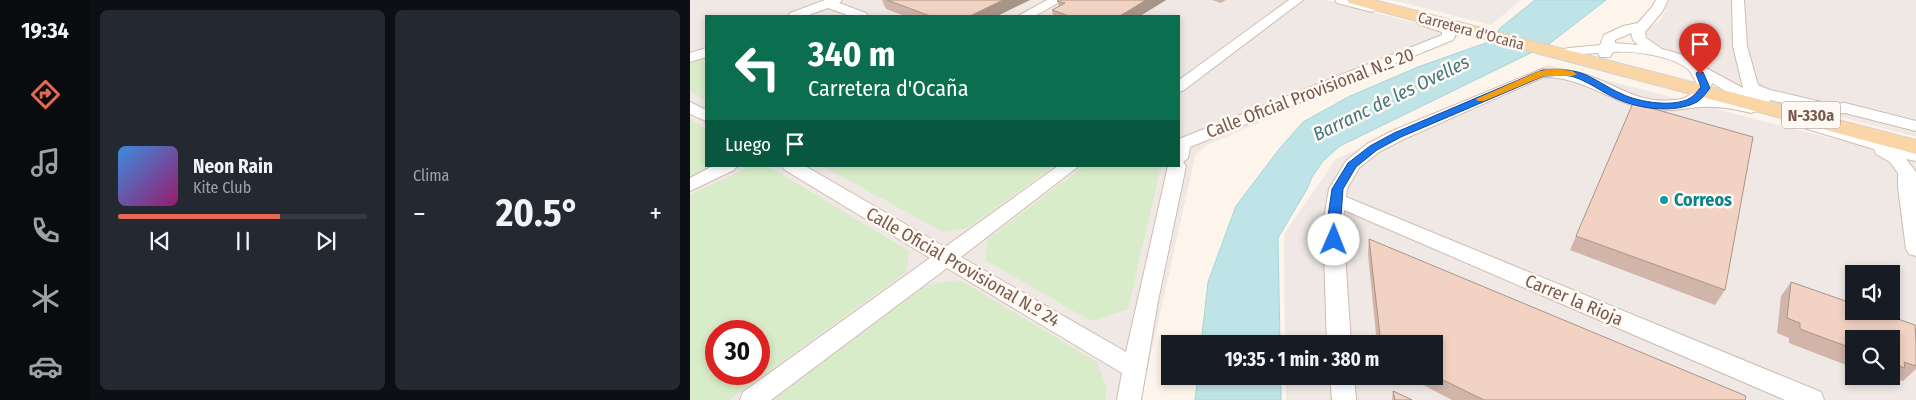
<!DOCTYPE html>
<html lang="es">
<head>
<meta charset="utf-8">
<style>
	body { margin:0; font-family:"Fira Sans Condensed",sans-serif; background:#242831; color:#f1f3f6; height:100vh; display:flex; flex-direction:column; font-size:19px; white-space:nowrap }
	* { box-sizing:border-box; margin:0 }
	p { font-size:16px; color:#9ea1a6 }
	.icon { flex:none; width:28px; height:28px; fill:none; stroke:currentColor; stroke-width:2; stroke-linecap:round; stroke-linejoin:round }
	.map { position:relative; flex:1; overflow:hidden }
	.panel { display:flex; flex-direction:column; gap:10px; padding:10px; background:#0d0f14; width:600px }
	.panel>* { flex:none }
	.banner { position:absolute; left:15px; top:15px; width:475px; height:152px; border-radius:0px; box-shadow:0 2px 8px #0003; background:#0b6e4f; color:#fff; overflow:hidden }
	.tools { position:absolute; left:1155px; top:265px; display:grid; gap:10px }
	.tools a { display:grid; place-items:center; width:55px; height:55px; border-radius:0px; background:#171b24; box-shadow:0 2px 8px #0003; font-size:25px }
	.speed { position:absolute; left:15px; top:320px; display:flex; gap:10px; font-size:25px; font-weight:700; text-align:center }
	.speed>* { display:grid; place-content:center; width:65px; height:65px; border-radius:50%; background:#171b24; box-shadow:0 2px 8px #0003; line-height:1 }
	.speed .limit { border:8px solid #d22; background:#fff; color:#111 }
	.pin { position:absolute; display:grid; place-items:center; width:42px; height:42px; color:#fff; margin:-51px -21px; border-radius:50% 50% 50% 0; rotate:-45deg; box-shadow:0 0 5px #0007 }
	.pin .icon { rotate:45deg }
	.me { position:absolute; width:55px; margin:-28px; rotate:1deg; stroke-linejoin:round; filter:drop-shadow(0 0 4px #0008) }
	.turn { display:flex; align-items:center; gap:18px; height:105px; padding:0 20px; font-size:22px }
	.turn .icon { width:65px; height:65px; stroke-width:2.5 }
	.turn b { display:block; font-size:35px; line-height:42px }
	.then { display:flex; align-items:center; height:48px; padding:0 20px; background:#0003; gap:10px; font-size:19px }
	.big { font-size:38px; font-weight:700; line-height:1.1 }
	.panel .card { flex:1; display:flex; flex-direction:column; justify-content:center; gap:8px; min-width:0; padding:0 18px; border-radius:8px; background:#242831 }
	.song { display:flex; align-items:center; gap:15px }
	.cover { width:60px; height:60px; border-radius:8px; background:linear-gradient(135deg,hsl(210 70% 55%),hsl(320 70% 35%)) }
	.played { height:5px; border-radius:2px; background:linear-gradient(90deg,#e56952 65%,#363941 65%) }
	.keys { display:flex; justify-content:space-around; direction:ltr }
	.heat { display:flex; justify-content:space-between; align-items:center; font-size:28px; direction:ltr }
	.panel .tiles { flex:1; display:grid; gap:10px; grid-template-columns:repeat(2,1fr) }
	.trip { position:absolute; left:471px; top:335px; width:282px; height:50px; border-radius:0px; background:#171b24; box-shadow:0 2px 8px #0003; font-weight:700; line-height:50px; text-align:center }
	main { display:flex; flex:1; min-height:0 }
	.dock { display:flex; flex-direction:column; width:90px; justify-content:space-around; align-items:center; background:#090b0e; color:#9ea1a6 }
	.dock .icon { width:35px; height:35px }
	.dock .on { color:#e56952 }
	.dock b { font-size:22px; color:#f1f3f6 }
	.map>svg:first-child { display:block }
</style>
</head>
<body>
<main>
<nav class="dock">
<b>19:34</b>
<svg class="icon on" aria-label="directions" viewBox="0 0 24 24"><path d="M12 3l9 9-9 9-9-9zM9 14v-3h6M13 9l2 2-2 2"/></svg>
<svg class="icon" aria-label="music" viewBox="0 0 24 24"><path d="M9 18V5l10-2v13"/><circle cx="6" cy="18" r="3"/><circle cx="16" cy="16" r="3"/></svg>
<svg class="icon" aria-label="phone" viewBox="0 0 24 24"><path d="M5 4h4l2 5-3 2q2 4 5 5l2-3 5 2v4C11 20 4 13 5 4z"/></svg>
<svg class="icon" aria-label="climate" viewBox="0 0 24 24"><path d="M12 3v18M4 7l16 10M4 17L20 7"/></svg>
<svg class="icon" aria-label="car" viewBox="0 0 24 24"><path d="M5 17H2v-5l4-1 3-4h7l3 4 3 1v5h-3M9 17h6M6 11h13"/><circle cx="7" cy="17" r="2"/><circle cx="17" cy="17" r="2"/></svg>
</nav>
<section class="panel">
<div class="tiles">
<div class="card">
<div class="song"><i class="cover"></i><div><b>Neon Rain</b><p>Kite Club</p></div></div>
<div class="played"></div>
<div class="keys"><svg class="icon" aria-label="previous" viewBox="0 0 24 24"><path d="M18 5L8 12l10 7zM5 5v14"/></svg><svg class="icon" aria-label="pause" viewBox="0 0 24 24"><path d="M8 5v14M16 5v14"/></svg><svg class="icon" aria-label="next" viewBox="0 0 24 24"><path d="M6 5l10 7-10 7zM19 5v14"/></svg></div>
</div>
<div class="card"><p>Clima</p>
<div class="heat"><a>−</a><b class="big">20.5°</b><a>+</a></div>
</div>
</div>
</section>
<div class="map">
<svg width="1226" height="400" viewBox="0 0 1226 400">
	<rect width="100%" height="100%" fill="#fdf5ec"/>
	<g fill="#efe8e4" fill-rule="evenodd">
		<path d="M 0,0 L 636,0 L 772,35 L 515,146 L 505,156 L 451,400 L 0,400 ZM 16,16 L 489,16 L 489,166 L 16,166 ZM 26,331 L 69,331 L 69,374 L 26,374 Z"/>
		<polygon points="702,0 831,0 801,25"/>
		<polygon points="979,0 1226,0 1226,137 1061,93 1022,73 1013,65 960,42 955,30 971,20"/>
		<path d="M 858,65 L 1076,122 L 1226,159 L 1226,400 L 596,400 L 596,376 L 745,376 L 745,344 L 595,344 L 594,234 L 646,159 ZM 1164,274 L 1201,274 L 1201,311 L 1164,311 ZM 1164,339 L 1201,339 L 1201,376 L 1164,376 Z"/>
	</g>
	<g fill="#d9ecc9" fill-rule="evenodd">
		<polygon points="16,57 16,101 0,91 0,64"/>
		<polygon points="0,119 16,129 16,166 23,166 0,178"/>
		<path d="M 78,166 L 219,251 L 216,272 L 39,400 L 0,400 L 0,195 L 58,167 ZM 26,331 L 69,331 L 69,374 L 26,374 Z"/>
		<polygon points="133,166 364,166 278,228 253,232"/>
		<polygon points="394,166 471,166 438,309 401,321 295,260 298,239"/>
		<polygon points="270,280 407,362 417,388 415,400 83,400 236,285"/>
	</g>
	<g fill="#bfe4e7" stroke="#a5d5d9">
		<polygon points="845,0 916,0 859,44 650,146 633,161 622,177 617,189 588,238 590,344 511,344 518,282 546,206 590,148 613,122 658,97 728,67 804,40 810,28"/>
		<polygon points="508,376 591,376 591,400 505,400"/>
	</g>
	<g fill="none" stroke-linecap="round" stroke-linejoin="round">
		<g stroke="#d0bcb0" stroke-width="2">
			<g id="minor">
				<polygon points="135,0 152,0 149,3 176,13 178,16 160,16 138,8 116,16 98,16 100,13"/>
				<polygon points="357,0 373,0 345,16 328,16"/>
				<polygon points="599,0 613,0 494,90 489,92 489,80"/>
				<polygon points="645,0 666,0 687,5 688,8 682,12 647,3"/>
				<path d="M 966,0 L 978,0 L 972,12 L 955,32 L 956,38 L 972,49 L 990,54 L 1053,88 L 1043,46 L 1042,0 L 1054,0 L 1057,46 L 1068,85 L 1080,90 L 1140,104 L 1155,103 L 1226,121 L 1226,131 L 1155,113 L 1140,114 L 1080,100 L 1078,103 L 1072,105 L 1039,93 L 1022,83 L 1017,97 L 1037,98 L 1067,105 L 1069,108 L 1067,111 L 1061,113 C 1045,109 1029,106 1012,107 C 993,108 974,113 955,109 C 919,101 893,77 854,77 L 714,139 L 689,152 L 669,168 L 657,189 L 656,197 L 1131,392 L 1134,400 L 1095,400 L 654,210 L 653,223 L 661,344 L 637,344 L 633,223 L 639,189 L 656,161 L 677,144 L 702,131 L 852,69 C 868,68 882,70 897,75 C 929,86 948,104 985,100 C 995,99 1004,95 1007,84 C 1005,80 1002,74 999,70 C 984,56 943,50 923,52 L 920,57 L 910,57 L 908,53 L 874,55 L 872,52 L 874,49 L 879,48 L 910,45 L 914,35 L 933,26 L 948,23 L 962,7 ZM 941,33 L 943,40 L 948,45 L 925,43 L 925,40 Z"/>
				<polygon points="733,17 762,26 766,33 763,40 500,147 498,158 493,162 496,166 468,301 451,400 427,400 432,373 257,268 81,400 50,400 53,392 240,258 95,170 92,166 115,166 255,247 368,166 389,166 271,257 436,352 478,166 489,166 489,139 752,35 752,32 728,24 726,21"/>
				<polygon points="16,48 16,57 0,62 0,53"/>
				<polygon points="0,102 16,110 16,121 0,114"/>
				<polygon points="1113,118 1226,150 1226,161 1216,159 1226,172 1226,256 1219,254 1216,249 1208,187 1208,173 1200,162 1186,154 1184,149 1107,126 1105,123 1107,120"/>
				<polygon points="23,166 47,166 44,170 0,191 0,178"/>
				<polygon points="640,376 664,376 666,400 642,400"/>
			</g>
		</g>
		<g stroke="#d9d1cd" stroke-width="2">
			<polygon id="major" points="657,0 684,0 1226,140 1226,154 659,3"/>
		</g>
		<use href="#minor" fill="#fff" fill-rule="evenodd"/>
		<use href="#major" fill="#fad5a6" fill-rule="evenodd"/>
	</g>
	<g fill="#d0b5a8">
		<polygon points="192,0 340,0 307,16 215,16 196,9"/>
		<polygon points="368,0 476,0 450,16 363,16 362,10 369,7 367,1"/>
		<polygon points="522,0 536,0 531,3"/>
		<polygon points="886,236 1035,290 1025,305 880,250"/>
		<polygon points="679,239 1055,400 762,400 716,376 745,376 745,344 687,344 678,254"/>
		<polygon points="1101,282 1226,342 1226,369 1213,381 1205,378 1200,382 1184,376 1201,376 1201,339 1164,339 1164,368 1099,343 1099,338 1087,333 1091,296"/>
		<polygon points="703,391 722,400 702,400"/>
	</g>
	<g fill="#a99488">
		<polygon points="313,0 340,0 307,16 280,16"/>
		<polygon points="456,0 476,0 450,16 430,16"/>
	</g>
	<g fill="#f2d3c3" stroke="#a99488">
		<polygon points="197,0 313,0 280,16 240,16"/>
		<polygon points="368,0 456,0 430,16 379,16 362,10 375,3 367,1"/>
		<polygon points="943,103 1063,137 1035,290 886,236"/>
		<polygon points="679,239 1056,396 1055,400 794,400 745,376 745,344 691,344"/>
		<polygon points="1101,282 1164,304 1164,311 1185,311 1225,325 1226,342 1226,366 1214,362 1215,368 1201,363 1201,339 1164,339 1164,349 1110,329 1110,323 1097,318"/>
		<polygon points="703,391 722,400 705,400"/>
	</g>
	<path fill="#1a73e8" stroke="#114b97" d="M 852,70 C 865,70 878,69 891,73 C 905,78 918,88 932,94 C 948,102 988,109 1003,96 C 1006,94 1008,90 1011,87 L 1006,74 L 1007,72 L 1013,72 L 1020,88 C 1017,92 1012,99 1007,102 C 984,114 948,109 925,98 C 912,92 899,82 884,77 C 875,74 864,76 854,76 L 711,137 L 687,150 L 666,167 L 653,189 L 649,243 L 640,243 L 637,223 L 642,189 L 658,163 L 680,146 L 704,133 Z"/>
	<polygon fill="#f59e0b" points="865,69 882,71 887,74 882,76 854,76 794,101 788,101 786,99 849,71"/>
	<circle fill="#0f9aa8" stroke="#fff9f3" stroke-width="2" cx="974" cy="200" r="5"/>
	<g text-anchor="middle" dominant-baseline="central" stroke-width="5" stroke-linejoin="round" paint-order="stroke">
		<g font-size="15" fill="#795a4d" stroke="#fff9f3">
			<text transform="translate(781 31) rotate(15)">Carretera d'Ocaña</text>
		</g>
		<rect fill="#fff9f3" stroke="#a18a7f" stroke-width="1" x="1092" y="101.5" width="58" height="27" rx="4"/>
		<g font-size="16" font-weight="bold" fill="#795a4d">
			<text x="1121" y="115">N-330a</text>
		</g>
		<g font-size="18" fill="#795a4d" stroke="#fff9f3">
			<text transform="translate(620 93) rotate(-21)">Calle Oficial Provisional N.º 20</text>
			<text transform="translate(273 267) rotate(30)">Calle Oficial Provisional N.º 24</text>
			<text transform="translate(884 300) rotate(23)">Carrer la Rioja</text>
		</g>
		<g font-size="18" font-weight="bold" fill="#0d838f" stroke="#fff9f3" text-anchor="start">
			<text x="984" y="200">Correos</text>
		</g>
		<g font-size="19" font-style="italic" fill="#40787e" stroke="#fff9f3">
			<text transform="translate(701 98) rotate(-26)">Barranc de les Ovelles</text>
		</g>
	</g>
</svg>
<div class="tools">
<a><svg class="icon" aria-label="sound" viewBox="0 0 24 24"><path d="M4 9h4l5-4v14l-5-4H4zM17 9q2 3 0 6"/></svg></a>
<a><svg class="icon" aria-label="search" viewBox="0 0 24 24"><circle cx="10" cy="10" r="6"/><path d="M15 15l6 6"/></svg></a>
</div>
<div class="speed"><div class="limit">30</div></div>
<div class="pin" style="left:1010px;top:74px;background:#d93025"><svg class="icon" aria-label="arrive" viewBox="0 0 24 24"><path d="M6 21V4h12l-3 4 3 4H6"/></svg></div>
<svg class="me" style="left:644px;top:240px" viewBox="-20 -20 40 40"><circle r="19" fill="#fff"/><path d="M0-13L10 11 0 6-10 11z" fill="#1a73e8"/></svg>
<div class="trip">19:35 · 1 min · 380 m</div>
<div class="banner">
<div class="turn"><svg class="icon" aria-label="left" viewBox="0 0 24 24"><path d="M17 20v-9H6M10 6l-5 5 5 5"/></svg><div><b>340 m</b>Carretera d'Ocaña</div></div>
<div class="then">Luego<svg class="icon" aria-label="arrive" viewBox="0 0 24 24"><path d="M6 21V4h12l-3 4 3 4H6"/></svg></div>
</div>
</div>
</main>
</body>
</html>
